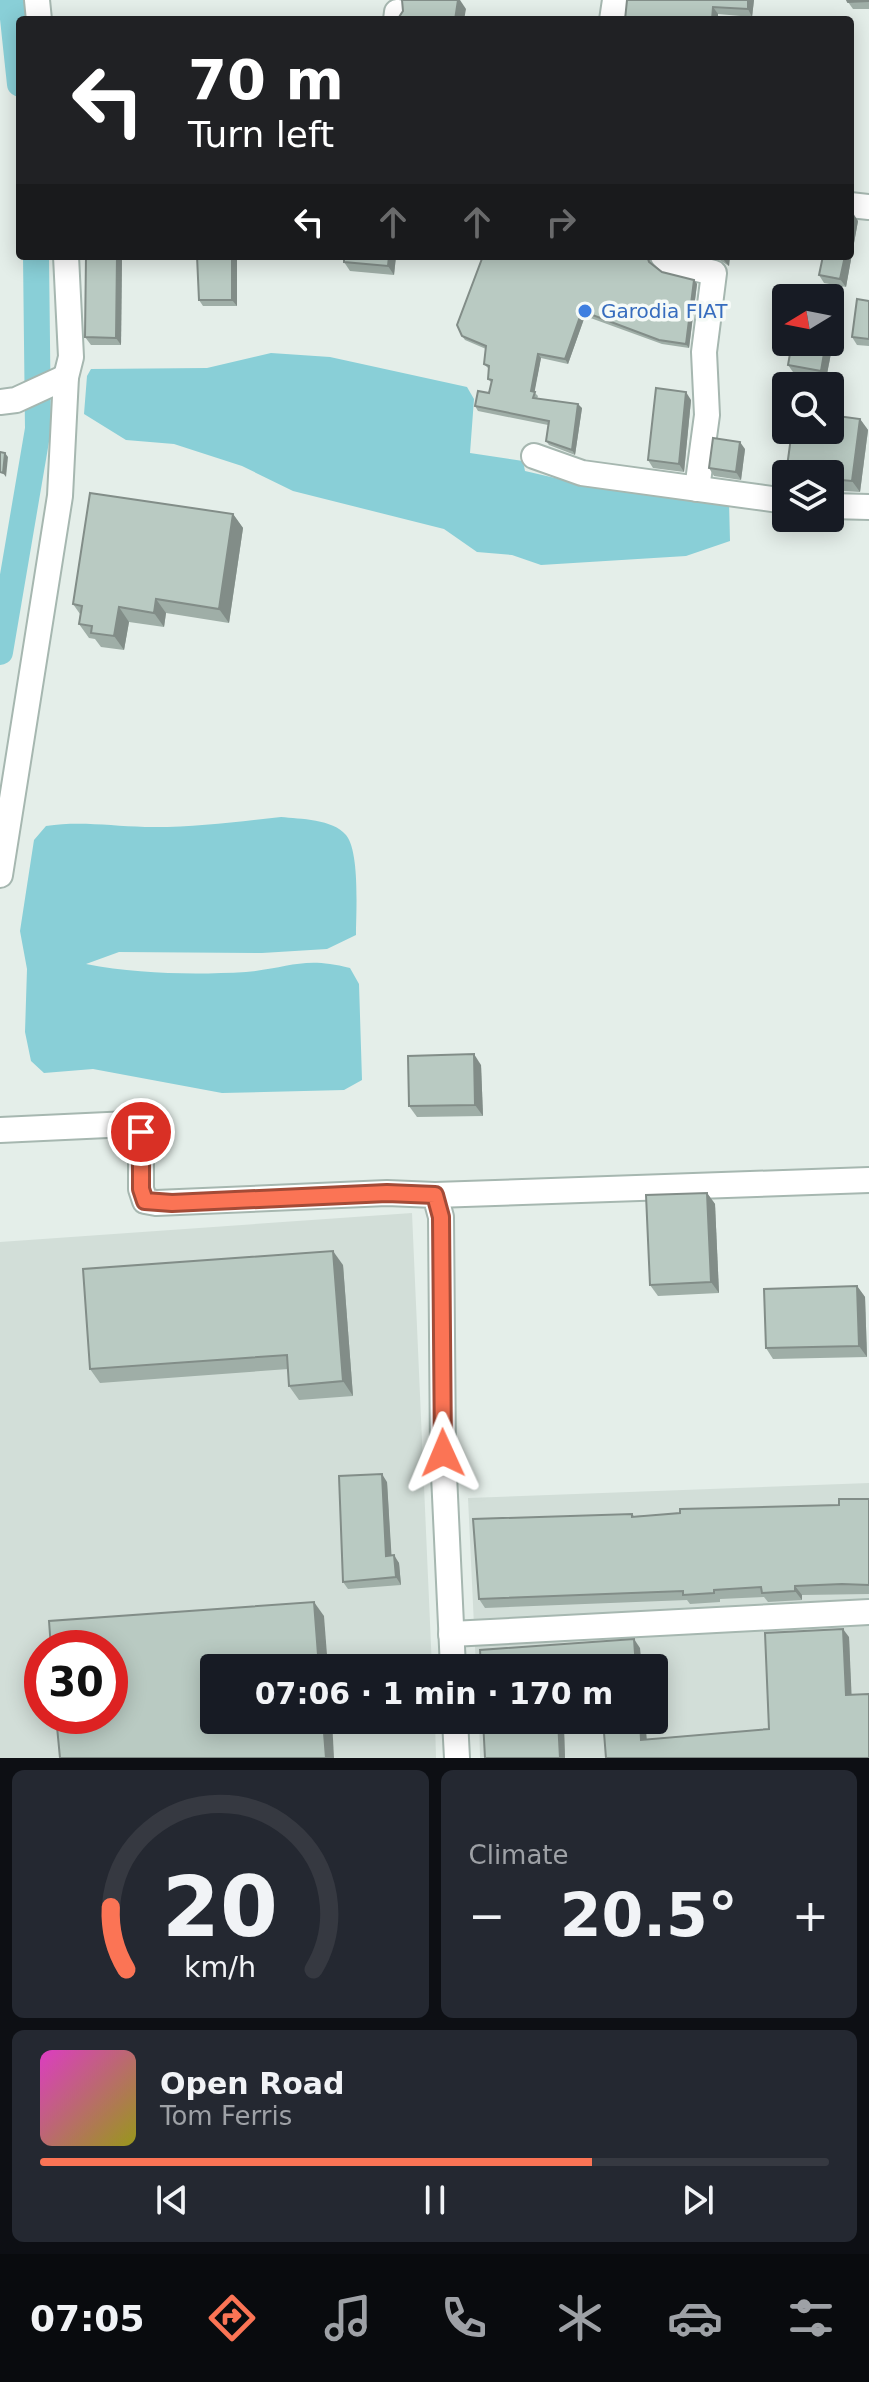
<!DOCTYPE html>
<html lang="en">
<head>
<meta charset="utf-8">
<style>
	body { margin:0; font-family:"DejaVu Sans",sans-serif; background:#242831; color:#f1f3f6; height:100vh; display:flex; flex-direction:column; font-size:30px; white-space:nowrap }
	* { box-sizing:border-box; margin:0 }
	p { font-size:26px; color:#9ea1a6 }
	.icon { flex:none; width:44px; height:44px; fill:none; stroke:currentColor; stroke-width:2; stroke-linecap:round; stroke-linejoin:round }
	.map { position:relative; height:1758px; overflow:hidden }
	.sheet { display:flex; flex-direction:column; gap:12px; padding:12px; background:#0d0f14; flex:1 }
	.sheet>* { flex:none }
	.guide { position:absolute; left:16px; top:16px; width:838px; height:244px; border-radius:8px; box-shadow:0 4px 20px #0003; background:#202124; color:#fff; overflow:hidden }
	.needle { width:52px; rotate:260deg }
	.controls { position:absolute; left:772px; top:284px; display:grid; gap:16px }
	.controls a { display:grid; place-items:center; width:72px; height:72px; border-radius:8px; background:#171b24; box-shadow:0 4px 20px #0003; font-size:40px }
	.speed { position:absolute; left:24px; top:1630px; display:flex; gap:16px; font-size:40px; font-weight:700; text-align:center }
	.speed>* { display:grid; place-content:center; width:104px; height:104px; border-radius:50%; background:#171b24; box-shadow:0 4px 20px #0003; line-height:1 }
	.speed .limit { border:12px solid #d22; background:#fff; color:#111 }
	.pin { position:absolute; display:grid; place-items:center; width:68px; height:68px; color:#fff; margin:-34px; border:4px solid #fff; border-radius:50%; box-shadow:0 2px 8px #0007 }
	.me { position:absolute; width:88px; margin:-44px; rotate:359deg; stroke-linejoin:round; filter:drop-shadow(0 0 6px #0008) }
	.turn { display:flex; align-items:center; gap:28px; height:168px; padding:0 40px; font-size:36px }
	.turn .icon { width:104px; height:104px; stroke-width:2.5 }
	.turn b { display:block; font-size:56px; line-height:68px }
	.lanes { display:flex; align-items:center; height:76px; padding:0 40px; background:#0003; justify-content:center; gap:40px; direction:ltr }
	.lanes .off { opacity:.35 }
	.big { font-size:60px; font-weight:700; line-height:1.1 }
	.sheet .widget { flex:1; display:flex; flex-direction:column; justify-content:center; gap:12px; min-width:0; padding:0 28px; border-radius:12px; background:#242831 }
	.sheet .dial { align-items:center; gap:0 }
	.dial svg { height:208px; overflow:visible; fill:none; stroke:#363941; stroke-width:7; stroke-linecap:round; text-anchor:middle }
	.dial text { fill:#f1f3f6; stroke:none }
	.song { display:flex; align-items:center; gap:24px }
	.cover { width:96px; height:96px; border-radius:12px; background:linear-gradient(135deg,hsl(310 70% 55%),hsl(60 70% 35%)) }
	.played { height:8px; border-radius:4px; background:linear-gradient(90deg,#fb7455 70%,#363941 70%) }
	.keys { display:flex; justify-content:space-around; direction:ltr }
	.heat { display:flex; justify-content:space-between; align-items:center; font-size:44px; direction:ltr }
	.sheet .tiles { flex:1; display:grid; gap:12px; grid-template-columns:1fr 1fr }
	.widget:last-child { grid-column:span 2 }
	.trip { position:absolute; left:200px; top:1654px; width:468px; height:80px; border-radius:8px; background:#171b24; box-shadow:0 4px 20px #0003; font-weight:700; line-height:80px; text-align:center }
	.tabs { display:flex; height:128px; justify-content:space-around; align-items:center; background:#090b0e; color:#9ea1a6 }
	.tabs .icon { width:56px; height:56px }
	.tabs .on { color:#fb7455 }
	.tabs b { font-size:36px; color:#f1f3f6 }
	.map>svg:first-child { display:block }
</style>
</head>
<body>
<div class="map">
<svg width="869" height="1758" viewBox="0 0 869 1758">
	<rect width="100%" height="100%" fill="#e4eee9"/>
	<g fill="#d2ded8" fill-rule="evenodd">
		<path d="M 412,1213 L 432,1668 L 214,1668 L 214,1720 L 435,1720 L 436,1758 L 0,1758 L 0,1242 ZM 42,1648 L 110,1648 L 110,1716 L 42,1716 Z"/>
		<polygon points="869,1483 869,1758 480,1758 479,1720 654,1720 654,1668 476,1668 468,1498"/>
	</g>
	<g fill="#89cfd7">
		<polygon points="271,353 330,357 467,387 474,399 470,453 523,461 525,471 581,484 729,501 730,541 686,556 541,565 512,555 477,552 444,529 293,491 242,466 174,444 126,440 84,414 87,376 91,369 207,368"/>
		<path d="M 281,817 C 300,819 333,819 346,835 C 360,852 356,912 356,935 L 327,949 L 262,953 L 119,952 L 86,964 C 138,974 193,975 246,972 C 290,968 303,956 350,968 L 359,984 L 362,1080 L 344,1090 L 222,1093 L 93,1069 L 44,1073 L 31,1061 L 25,1032 L 27,969 L 20,931 L 34,840 L 46,826 C 80,821 110,826 145,827 C 190,828 236,822 281,817 Z"/>
	</g>
	<g fill="none" stroke-linecap="round" stroke-linejoin="round">
		<g stroke="#89cfd7" stroke-width="26">
			<polyline points="11,0 20,84"/>
			<polyline points="0,652 38,429 36,256"/>
		</g>
		<g stroke="#a6b7b0" stroke-width="28">
			<g id="street">
				<polyline points="37,0 39,20"/>
				<polyline points="396,20 397,12"/>
				<polyline points="612,20 615,0"/>
				<polyline points="850,205 869,207"/>
				<polyline points="663,256 669,262 714,273 704,352 707,415 697,489"/>
				<polyline points="0,402 16,400 66,377"/>
				<polyline points="534,456 582,473 786,501"/>
				<polyline points="830,506 869,507"/>
				<polyline points="0,875 60,496 66,377 71,357 66,256"/>
				<polyline points="0,1130 129,1124 141,1132 141,1189 145,1201 156,1203 387,1193 435,1195 441,1217 443,1453 453,1668"/>
				<polyline points="435,1195 869,1180"/>
				<polyline points="451,1634 869,1612"/>
				<polyline points="455,1720 457,1758"/>
			</g>
		</g>
		<use href="#street" stroke="#fff" stroke-width="24"/>
	</g>
	<g fill="#9faea7">
		<polygon points="754,0 752,17 718,14 625,20"/>
		<polygon points="869,0 869,9 853,9 848,2"/>
		<polygon points="858,221 846,287 824,283 819,275"/>
		<polygon points="86,256 121,256 122,257 121,345 91,345 85,337"/>
		<polygon points="237,256 237,306 203,306 199,300"/>
		<polygon points="344,256 396,256 394,275 350,271 344,262"/>
		<polygon points="483,256 649,256 651,264 662,272 694,280 697,284 689,348 662,344 585,316 568,364 541,358 534,392 538,396 537,399 582,408 575,455 549,445 546,441 548,425 478,411 475,406 489,393 492,383 488,379 489,369 484,364 486,349 465,340 462,336"/>
		<polygon points="707,256 730,256 729,266 718,259"/>
		<polygon points="869,301 869,346 857,345 852,337"/>
		<polygon points="832,348 826,379 793,372 788,365"/>
		<polygon points="691,400 684,472 653,468 648,460"/>
		<polygon points="860,419 868,430 860,492 830,490 830,474"/>
		<polygon points="745,449 741,480 714,476 709,468"/>
		<polygon points="233,514 243,528 229,623 166,613 164,627 129,622 124,650 101,647 95,639 89,638 79,624 80,614 73,604"/>
		<polygon points="481,1065 483,1116 417,1117 409,1106"/>
		<polygon points="707,1193 715,1204 719,1293 658,1296 650,1285"/>
		<polygon points="343,1265 353,1396 299,1400 289,1386 288,1369 100,1383 90,1369"/>
		<polygon points="857,1286 865,1297 867,1357 773,1359 766,1348"/>
		<polygon points="387,1482 391,1555 399,1563 401,1585 348,1589 343,1582"/>
		<polygon points="869,1499 869,1594 802,1595 802,1600 768,1602 764,1597 720,1599 720,1602 690,1604 687,1600 485,1608 479,1599 632,1514 634,1516 839,1505"/>
		<polygon points="849,1637 851,1695 869,1758 606,1758 604,1726 564,1729 565,1758 485,1758 483,1720 645,1720 647,1739 769,1729"/>
	</g>
	<g fill="#828d88">
		<polygon points="458,0 460,0 466,9 464,20 455,20"/>
		<polygon points="748,0 754,0 752,17 748,9"/>
		<polygon points="713,7 718,14 718,20 712,20"/>
		<polygon points="853,213 858,221 846,287 840,279 845,256 850,256 850,227"/>
		<polygon points="117,256 121,256 122,257 121,345 116,338"/>
		<polygon points="232,256 237,256 237,306 232,300"/>
		<polygon points="389,256 396,256 394,275 388,266"/>
		<polygon points="724,256 730,256 729,266 723,259"/>
		<polygon points="694,280 697,284 689,348 686,344"/>
		<polygon points="582,311 585,316 568,364 565,359"/>
		<polygon points="826,342 828,342 832,348 826,379 821,371"/>
		<polygon points="538,354 541,358 534,395 531,391"/>
		<polygon points="686,392 691,400 684,472 679,464"/>
		<polygon points="578,404 582,408 575,455 572,450"/>
		<polygon points="860,419 868,430 860,492 852,481"/>
		<polygon points="740,442 745,449 741,480 736,472"/>
		<polygon points="5,453 8,457 6,477 3,473"/>
		<polygon points="233,514 243,528 229,623 219,609"/>
		<polygon points="156,599 166,613 164,627 154,613"/>
		<polygon points="119,607 129,622 124,650 114,636"/>
		<polygon points="474,1054 481,1065 483,1116 475,1105"/>
		<polygon points="707,1193 715,1204 719,1293 711,1282"/>
		<polygon points="333,1251 343,1265 353,1396 343,1381"/>
		<polygon points="857,1286 865,1297 867,1357 859,1346"/>
		<polygon points="382,1474 387,1482 392,1563 386,1556"/>
		<polygon points="394,1555 399,1563 401,1585 396,1577"/>
		<polygon points="795,1586 802,1595 802,1600 795,1591"/>
		<polygon points="314,1602 324,1616 328,1668 319,1668"/>
		<polygon points="843,1629 849,1637 852,1704 846,1695"/>
		<polygon points="634,1639 640,1648 642,1668 636,1668"/>
		<polygon points="323,1720 332,1720 334,1758 326,1758"/>
		<polygon points="558,1720 564,1729 565,1758 560,1758"/>
		<polygon points="640,1720 645,1720 647,1748 641,1740"/>
	</g>
	<g fill="#b9cac2" stroke="#828d88" stroke-width="2">
		<polygon points="402,0 458,0 455,20 397,20 403,11"/>
		<polygon points="627,0 748,0 748,9 713,7 712,20 625,20"/>
		<polygon points="847,0 869,0 869,1 848,2"/>
		<polygon points="86,256 117,256 116,338 85,337"/>
		<polygon points="197,256 232,256 232,300 199,300"/>
		<polygon points="344,256 389,256 388,266 344,262"/>
		<polygon points="483,256 647,256 649,262 662,272 694,280 686,344 659,340 582,311 565,359 538,354 531,391 535,392 533,398 578,404 572,450 546,441 549,421 475,406 478,391 489,393 492,380 488,379 489,366 484,364 486,346 462,336 457,325"/>
		<polygon points="823,256 845,256 840,279 819,275"/>
		<polygon points="857,299 869,301 869,339 852,337"/>
		<polygon points="792,342 826,342 821,371 788,365"/>
		<polygon points="656,388 686,392 679,464 648,460"/>
		<polygon points="830,415 860,419 852,481 830,479 830,474 786,474 792,430 830,430"/>
		<polygon points="713,438 740,442 736,472 709,468"/>
		<polygon points="0,452 5,453 3,473 0,472"/>
		<polygon points="90,493 233,514 219,609 156,599 154,613 119,607 114,636 91,633 92,626 79,624 82,606 73,604"/>
		<polygon points="474,1054 475,1105 409,1106 408,1056"/>
		<polygon points="707,1193 711,1282 650,1285 646,1195"/>
		<polygon points="333,1251 343,1381 289,1386 287,1355 90,1369 83,1269"/>
		<polygon points="857,1286 859,1346 766,1348 764,1289"/>
		<polygon points="382,1474 386,1556 394,1555 396,1577 343,1582 339,1476"/>
		<polygon points="839,1499 869,1499 869,1585 842,1584 795,1586 795,1591 762,1593 761,1587 714,1590 714,1593 683,1595 683,1591 479,1599 473,1519 632,1514 632,1517 680,1513 680,1509 839,1505"/>
		<polygon points="314,1602 319,1668 214,1668 214,1720 323,1720 326,1758 60,1758 56,1716 110,1716 110,1648 51,1648 49,1621"/>
		<polygon points="843,1629 846,1695 869,1694 869,1758 606,1758 603,1720 640,1720 641,1740 769,1729 765,1633"/>
		<polygon points="634,1639 636,1668 481,1668 480,1650"/>
		<polygon points="483,1720 559,1720 558,1720 560,1758 485,1758"/>
	</g>
	<g fill="none" stroke-linecap="round" stroke-linejoin="round">
		<g stroke="#a34b37" stroke-width="20">
			<polyline id="route" points="141,1132 141,1189 145,1201 172,1203 387,1193 435,1195 441,1217 443,1453"/>
		</g>
		<use href="#route" stroke="#fb7455" stroke-width="14"/>
	</g>
	<circle fill="#3f7fe0" stroke="#f5faf7" stroke-width="3" cx="585" cy="311" r="8"/>
	<g text-anchor="middle" dominant-baseline="central" stroke-width="7" stroke-linejoin="round" paint-order="stroke">
		<g font-size="20" fill="#366cbe" stroke="#f5faf7" text-anchor="start">
			<text x="601" y="311">Garodia FIAT</text>
		</g>
	</g>
</svg>
<div class="controls">
<a><svg class="needle" viewBox="-14 -14 28 28"><path d="M0-13l5 13h-10z" fill="#e53935"/><path d="M0 13l5-13h-10z" fill="#9ea1a6"/></svg></a>
<a><svg class="icon" aria-label="search" viewBox="0 0 24 24"><circle cx="10" cy="10" r="6"/><path d="M15 15l6 6"/></svg></a>
<a><svg class="icon" aria-label="layers" viewBox="0 0 24 24"><path d="M12 4l9 5-9 5-9-5zM3 14l9 5 9-5"/></svg></a>
</div>
<div class="speed"><div class="limit">30</div></div>
<div class="pin" style="left:141px;top:1132px;background:#d93025"><svg class="icon" aria-label="arrive" viewBox="0 0 24 24"><path d="M6 21V4h12l-3 4 3 4H6"/></svg></div>
<svg class="me" style="left:443px;top:1453px" viewBox="-20 -20 40 40"><path d="M0-17L14 15 0 8-14 15z" fill="#fb7455" stroke="#fff" stroke-width="4"/></svg>
<div class="trip">07:06 · 1 min · 170 m</div>
<div class="guide">
<div class="turn"><svg class="icon" aria-label="left" viewBox="0 0 24 24"><path d="M17 20v-9H6M10 6l-5 5 5 5"/></svg><div><b>70 m</b>Turn left</div></div>
<div class="lanes"><svg class="icon" aria-label="left" viewBox="0 0 24 24"><path d="M17 20v-9H6M10 6l-5 5 5 5"/></svg><svg class="icon off" aria-label="ahead" viewBox="0 0 24 24"><path d="M12 20V5M6 11l6-6 6 6"/></svg><svg class="icon off" aria-label="ahead" viewBox="0 0 24 24"><path d="M12 20V5M6 11l6-6 6 6"/></svg><svg class="icon off" aria-label="right" viewBox="0 0 24 24"><path d="M7 20v-9h11M14 6l5 5-5 5"/></svg></div>
</div>
</div>
<section class="sheet">
<div class="tiles">
<div class="widget dial"><svg viewBox="0 0 100 80">
<path d="M14 69A42 42 0 1 1 86 69"/>
<path d="M14 69A42 42 0 0 1 8 45" stroke="#fb7455"/>
<text x="50" y="56" font-size="32" font-weight="700">20</text>
<text x="50" y="72" font-size="11">km/h</text>
</svg></div>
<div class="widget"><p>Climate</p>
<div class="heat"><a>−</a><b class="big">20.5°</b><a>+</a></div>
</div>
<div class="widget">
<div class="song"><i class="cover"></i><div><b>Open Road</b><p>Tom Ferris</p></div></div>
<div class="played"></div>
<div class="keys"><svg class="icon" aria-label="previous" viewBox="0 0 24 24"><path d="M18 5L8 12l10 7zM5 5v14"/></svg><svg class="icon" aria-label="pause" viewBox="0 0 24 24"><path d="M8 5v14M16 5v14"/></svg><svg class="icon" aria-label="next" viewBox="0 0 24 24"><path d="M6 5l10 7-10 7zM19 5v14"/></svg></div>
</div>
</div>
</section>
<nav class="tabs">
<b>07:05</b>
<svg class="icon on" aria-label="directions" viewBox="0 0 24 24"><path d="M12 3l9 9-9 9-9-9zM9 14v-3h6M13 9l2 2-2 2"/></svg>
<svg class="icon" aria-label="music" viewBox="0 0 24 24"><path d="M9 18V5l10-2v13"/><circle cx="6" cy="18" r="3"/><circle cx="16" cy="16" r="3"/></svg>
<svg class="icon" aria-label="phone" viewBox="0 0 24 24"><path d="M5 4h4l2 5-3 2q2 4 5 5l2-3 5 2v4C11 20 4 13 5 4z"/></svg>
<svg class="icon" aria-label="climate" viewBox="0 0 24 24"><path d="M12 3v18M4 7l16 10M4 17L20 7"/></svg>
<svg class="icon" aria-label="car" viewBox="0 0 24 24"><path d="M5 17H2v-5l4-1 3-4h7l3 4 3 1v5h-3M9 17h6M6 11h13"/><circle cx="7" cy="17" r="2"/><circle cx="17" cy="17" r="2"/></svg>
<svg class="icon" aria-label="filters" viewBox="0 0 24 24"><path d="M4 7h16M4 17h16"/><circle cx="9" cy="7" r="2"/><circle cx="15" cy="17" r="2"/></svg>
</nav>
</body>
</html>
